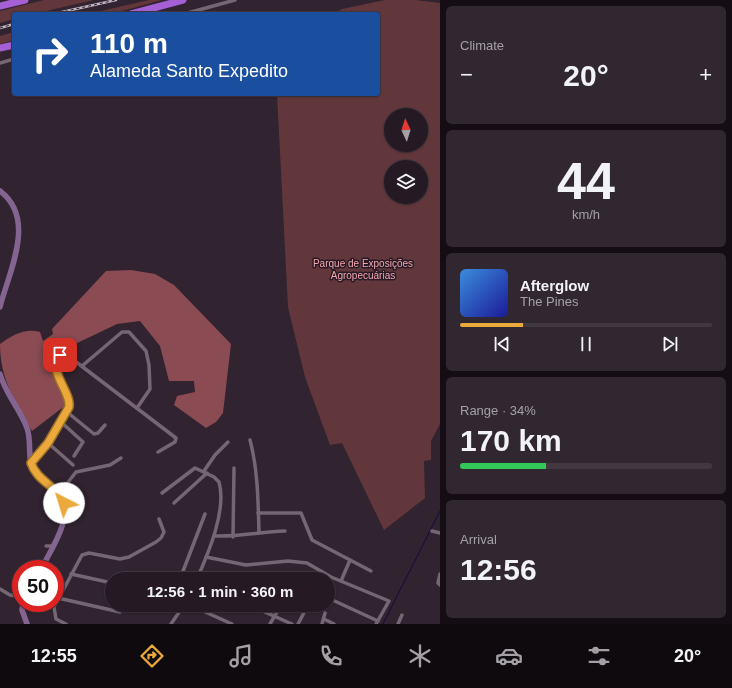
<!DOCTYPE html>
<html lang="en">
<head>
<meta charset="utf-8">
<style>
	body { margin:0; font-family:Helvetica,sans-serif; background:#312731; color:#f1f3f6; height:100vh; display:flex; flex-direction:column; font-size:15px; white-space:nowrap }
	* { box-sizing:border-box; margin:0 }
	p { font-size:13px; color:#a3a1a6 }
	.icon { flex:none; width:22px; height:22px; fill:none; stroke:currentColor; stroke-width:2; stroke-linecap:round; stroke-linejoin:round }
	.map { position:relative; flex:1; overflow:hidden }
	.sheet { display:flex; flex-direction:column; gap:6px; padding:6px; background:#140e14; width:292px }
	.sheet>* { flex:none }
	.guide { position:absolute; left:12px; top:12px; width:368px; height:84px; border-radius:4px; box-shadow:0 1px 3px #0004,0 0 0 1px #423841; background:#1a4fa0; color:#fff; overflow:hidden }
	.needle { width:26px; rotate:356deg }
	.buttons { position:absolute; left:384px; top:108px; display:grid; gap:8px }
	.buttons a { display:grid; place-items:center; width:44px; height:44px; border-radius:50%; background:#251a24; box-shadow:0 1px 3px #0004,0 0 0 1px #423841; font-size:20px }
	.speed { position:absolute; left:12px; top:560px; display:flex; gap:8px; font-size:20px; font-weight:700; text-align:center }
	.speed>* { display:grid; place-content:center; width:52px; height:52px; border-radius:50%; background:#251a24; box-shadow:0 1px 3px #0004,0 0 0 1px #423841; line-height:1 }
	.speed .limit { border:6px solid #d22; background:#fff; color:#111 }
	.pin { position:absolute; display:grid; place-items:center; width:34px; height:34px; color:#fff; margin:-17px; border-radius:8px; box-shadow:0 2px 6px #0006 }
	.me { position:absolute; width:44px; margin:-22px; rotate:320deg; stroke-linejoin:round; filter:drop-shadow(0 0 3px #0008) }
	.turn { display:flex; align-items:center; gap:14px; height:84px; padding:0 12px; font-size:18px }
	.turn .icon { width:52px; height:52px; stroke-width:2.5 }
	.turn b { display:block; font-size:28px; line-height:34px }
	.big { font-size:30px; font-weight:800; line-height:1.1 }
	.sheet .card { flex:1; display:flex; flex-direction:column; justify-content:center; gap:6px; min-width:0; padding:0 14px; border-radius:6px; background:#312731 }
	.sheet .dial { align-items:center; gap:0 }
	.dial b { font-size:52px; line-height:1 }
	.song { display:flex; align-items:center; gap:12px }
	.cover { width:48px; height:48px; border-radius:6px; background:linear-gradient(135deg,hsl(210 70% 55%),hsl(240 70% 35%)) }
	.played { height:4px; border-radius:2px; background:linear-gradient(90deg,#eca93b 25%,#423841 25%) }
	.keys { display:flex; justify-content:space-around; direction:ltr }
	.heat { display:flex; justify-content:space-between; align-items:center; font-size:22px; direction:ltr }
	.charge { height:6px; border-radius:3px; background:linear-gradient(90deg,#34c759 34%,#423841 0) }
	.trip { position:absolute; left:105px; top:572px; width:230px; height:40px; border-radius:20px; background:#251a24; box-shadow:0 1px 3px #0004,0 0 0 1px #423841; font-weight:800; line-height:40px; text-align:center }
	.tabs { display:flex; height:64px; justify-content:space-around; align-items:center; background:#0f0a0e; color:#a3a1a6 }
	.tabs .icon { width:28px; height:28px }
	.tabs .active { color:#eca93b }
	.tabs b { font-size:18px; color:#f1f3f6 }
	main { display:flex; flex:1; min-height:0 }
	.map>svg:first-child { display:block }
</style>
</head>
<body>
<main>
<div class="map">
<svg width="440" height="624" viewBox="0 0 440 624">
	<rect width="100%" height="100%" fill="#312330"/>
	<g fill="#62373c" fill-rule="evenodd">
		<polygon points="44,0 94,0 33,14 14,14 14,19 0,23 0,11"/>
		<polygon points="149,0 162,0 111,14 88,14"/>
		<path d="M 385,0 L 415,0 L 440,3 L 440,424 L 431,441 L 431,460 L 424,461 L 425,498 L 384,530 L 342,443 L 330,445 L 305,377 L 288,307 L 277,94 L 378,94 L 378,14 L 333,14 L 342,9 ZM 391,115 L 421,115 L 421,145 L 391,145 ZM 391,167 L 421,167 L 421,197 L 391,197 Z"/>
		<polygon points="14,32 14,40 0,44 0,36"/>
	</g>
	<path fill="#8b4b53" d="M 131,270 L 155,274 L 174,285 L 231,344 L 223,413 L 216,422 L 206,428 L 174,405 L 177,396 L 195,392 L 194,381 L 169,381 L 160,346 L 140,321 L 117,324 L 50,356 L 57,382 L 66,401 L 66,405 L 32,431 C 15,402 0,379 0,344 C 13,335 25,328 40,332 L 43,341 L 53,334 L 52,329 L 106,271 Z"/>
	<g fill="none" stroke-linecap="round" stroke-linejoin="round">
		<polyline stroke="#16093a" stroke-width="1" points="383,624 440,511"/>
		<g stroke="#766674" stroke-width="3.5">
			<polyline points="184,14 235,0"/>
			<polyline points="0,63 14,59"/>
			<polyline points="82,366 122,332 129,332 146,351 149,365 150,389 137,408"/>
			<polyline points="67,412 94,434 98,433 105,425"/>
			<polyline points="61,422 83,442 74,456"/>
			<path d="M 250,440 C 258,470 258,501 259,532"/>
			<polyline points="48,443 73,465"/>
			<path d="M 31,463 L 48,443 L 69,407 C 72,390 47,374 57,357 L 62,354 L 67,355 L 176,438 L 175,442 L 158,452"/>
			<polyline points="204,471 215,455 228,442"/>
			<path d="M 162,493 L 195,468 L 214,477 L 219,482 C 227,510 208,554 197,579"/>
			<polyline points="59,494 76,472 110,465 121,458"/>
			<polyline points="174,503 207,473"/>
			<polyline points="258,513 301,513 312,540 371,571"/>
			<polyline points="432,531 440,533"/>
			<path d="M 214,536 C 238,537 260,532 285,531"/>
			<polyline points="233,537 234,468"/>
			<polyline points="46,546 53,546"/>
			<polyline points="206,557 246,565 288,561 307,563 331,577 389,601 376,624"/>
			<polyline points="183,572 198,578"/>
			<polyline points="200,573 232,579"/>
			<polyline points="71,574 112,583"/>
			<polyline points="440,574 438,583 440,585"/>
			<polyline points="180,579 205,514"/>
			<polyline points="341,581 350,560"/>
			<polyline points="0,589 10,595 21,597"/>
			<polyline points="55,591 60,594"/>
			<polyline points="58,598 120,612"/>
			<polyline points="328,598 378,621"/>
			<polyline points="202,605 201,610 232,624"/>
			<polyline points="249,605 292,624"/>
			<polyline points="324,619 334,624"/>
			<polyline points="66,624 56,619 54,607 82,555 89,553 120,559 129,557 156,542 161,538 164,532 159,519"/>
			<polyline points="171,624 184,605"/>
			<polyline points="270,624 281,605"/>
			<polyline points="298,624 308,605"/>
			<polyline points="322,624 325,613"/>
			<polyline points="398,624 402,615"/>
		</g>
		<g stroke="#846491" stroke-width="5.5">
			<path d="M 0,191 C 37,219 9,271 0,307"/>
			<path d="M 0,374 C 6,395 20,409 27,428 C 32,442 27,458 33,471 C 38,481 50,486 58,494 C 77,512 51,550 41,569"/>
			<polyline points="23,603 22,610 27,624"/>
		</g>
		<g stroke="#a460d4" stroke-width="7">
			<polyline points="0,6 25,0"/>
			<polyline points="131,14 183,0"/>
			<polyline points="0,48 14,45"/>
		</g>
		<g stroke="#c2b7c0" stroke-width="2.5">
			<g id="rail">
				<polyline points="53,14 116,0"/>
				<polyline points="0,28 14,24"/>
			</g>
		</g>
		<use href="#rail" stroke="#271a26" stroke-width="1" stroke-dasharray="3" stroke-linecap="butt"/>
	</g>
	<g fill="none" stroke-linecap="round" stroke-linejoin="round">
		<g stroke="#996e26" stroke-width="10">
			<path id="route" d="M 60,355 L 55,360 C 54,378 71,394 69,407 L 48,443 L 31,463 C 37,481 57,486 64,503"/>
		</g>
		<use href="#route" stroke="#eca93b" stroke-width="7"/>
	</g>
	<g text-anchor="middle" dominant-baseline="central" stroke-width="3" stroke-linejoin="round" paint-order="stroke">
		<g font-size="10" fill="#f5a6ae" stroke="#271a26">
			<text x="363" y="263">Parque de Exposições<tspan x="363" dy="12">Agropecuárias</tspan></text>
		</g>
	</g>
</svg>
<div class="buttons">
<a><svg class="needle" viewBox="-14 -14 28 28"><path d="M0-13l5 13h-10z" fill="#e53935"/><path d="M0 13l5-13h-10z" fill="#a3a1a6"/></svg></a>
<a><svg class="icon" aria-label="layers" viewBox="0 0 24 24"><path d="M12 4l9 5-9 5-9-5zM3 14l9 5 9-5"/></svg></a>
</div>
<div class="speed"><div class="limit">50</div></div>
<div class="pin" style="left:60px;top:355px;background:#d93025"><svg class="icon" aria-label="arrive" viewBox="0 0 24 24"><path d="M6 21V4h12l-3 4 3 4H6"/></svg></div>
<svg class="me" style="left:64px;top:503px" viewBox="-20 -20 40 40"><circle r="19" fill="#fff"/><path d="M0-13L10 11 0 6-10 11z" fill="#eca93b"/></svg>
<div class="trip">12:56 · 1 min · 360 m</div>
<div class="guide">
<div class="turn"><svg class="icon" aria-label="right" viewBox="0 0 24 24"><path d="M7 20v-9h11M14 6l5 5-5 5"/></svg><div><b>110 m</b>Alameda Santo Expedito</div></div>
</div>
</div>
<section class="sheet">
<div class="card"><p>Climate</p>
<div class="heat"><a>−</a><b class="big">20°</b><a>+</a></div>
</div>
<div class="card dial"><b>44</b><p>km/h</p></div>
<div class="card">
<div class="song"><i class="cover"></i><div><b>Afterglow</b><p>The Pines</p></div></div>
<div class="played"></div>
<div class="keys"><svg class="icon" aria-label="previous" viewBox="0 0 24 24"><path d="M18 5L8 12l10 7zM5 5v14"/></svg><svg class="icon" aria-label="pause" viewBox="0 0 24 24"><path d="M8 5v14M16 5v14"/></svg><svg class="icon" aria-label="next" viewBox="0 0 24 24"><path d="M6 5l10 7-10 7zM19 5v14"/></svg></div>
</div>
<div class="card"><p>Range · 34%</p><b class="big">170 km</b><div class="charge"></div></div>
<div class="card"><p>Arrival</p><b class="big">12:56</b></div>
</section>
</main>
<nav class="tabs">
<b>12:55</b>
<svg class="icon active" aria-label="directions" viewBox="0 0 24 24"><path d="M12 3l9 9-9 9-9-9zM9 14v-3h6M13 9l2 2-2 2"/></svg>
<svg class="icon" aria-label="music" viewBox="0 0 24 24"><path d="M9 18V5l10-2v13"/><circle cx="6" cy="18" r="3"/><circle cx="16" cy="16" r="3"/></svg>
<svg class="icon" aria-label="phone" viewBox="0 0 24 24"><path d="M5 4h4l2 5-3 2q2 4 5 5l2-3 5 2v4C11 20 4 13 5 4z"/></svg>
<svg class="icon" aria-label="climate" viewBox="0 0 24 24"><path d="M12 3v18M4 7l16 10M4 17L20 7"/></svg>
<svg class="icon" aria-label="car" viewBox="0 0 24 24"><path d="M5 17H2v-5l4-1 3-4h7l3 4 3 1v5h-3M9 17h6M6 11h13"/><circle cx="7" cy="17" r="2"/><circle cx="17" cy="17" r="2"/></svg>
<svg class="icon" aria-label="filters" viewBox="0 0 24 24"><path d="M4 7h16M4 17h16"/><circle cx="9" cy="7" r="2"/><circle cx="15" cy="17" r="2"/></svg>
<b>20°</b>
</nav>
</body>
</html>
